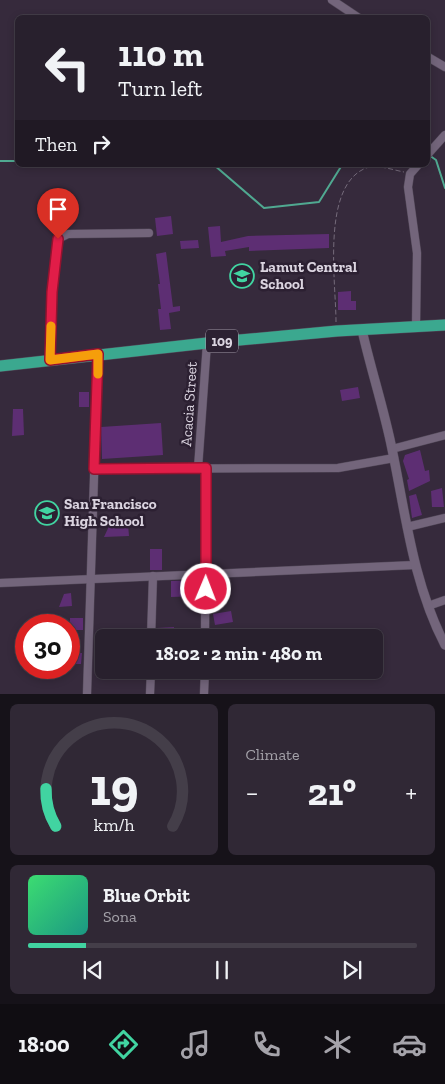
<!DOCTYPE html>
<html lang="en">
<head>
<meta charset="utf-8">
<style>
	body { margin:0; font-family:"Zilla Slab",serif; background:#302835; color:#f1f3f6; height:100vh; display:flex; flex-direction:column; font-size:19px; white-space:nowrap }
	* { box-sizing:border-box; margin:0 }
	p { font-size:16px; color:#a5a3aa }
	.icon { flex:none; width:28px; height:28px; fill:none; stroke:currentColor; stroke-width:2; stroke-linecap:round; stroke-linejoin:round }
	.map { position:relative; height:694px; overflow:hidden }
	.panel { display:flex; flex-direction:column; gap:10px; padding:10px; background:#161219; flex:1 }
	.panel>* { flex:none }
	.guide { position:absolute; left:15px; top:15px; width:415px; height:152px; border-radius:8px; box-shadow:0 2px 8px #0003,0 0 0 1px #443e49; background:#28202d; color:#f1f3f6; overflow:hidden }
	.speed { position:absolute; left:15px; top:614px; display:flex; gap:10px; font-size:25px; font-weight:700; text-align:center }
	.speed>* { display:grid; place-content:center; width:65px; height:65px; border-radius:50%; background:#28202d; box-shadow:0 2px 8px #0003,0 0 0 1px #443e49; line-height:1 }
	.speed .limit { border:8px solid #d22; background:#fff; color:#111 }
	.pin { position:absolute; display:grid; place-items:center; width:42px; height:42px; color:#fff; margin:-51px -21px; border-radius:50% 50% 50% 0; rotate:-45deg; box-shadow:0 0 5px #0007 }
	.pin .icon { rotate:45deg }
	.me { position:absolute; width:55px; margin:-28px; rotate:1deg; stroke-linejoin:round; filter:drop-shadow(0 0 4px #0008) }
	.turn { display:flex; align-items:center; gap:18px; height:105px; padding:0 20px; font-size:22px }
	.turn .icon { width:65px; height:65px; stroke-width:2.5 }
	.turn b { display:block; font-size:35px; line-height:42px }
	.then { display:flex; align-items:center; height:48px; padding:0 20px; background:#0003; gap:10px; font-size:19px }
	.big { font-size:38px; font-weight:800; line-height:1.1 }
	.panel .widget { flex:1; display:flex; flex-direction:column; justify-content:center; gap:8px; min-width:0; padding:0 18px; border-radius:8px; background:#302835 }
	.panel .dial { align-items:center; gap:0 }
	.dial svg { height:130px; overflow:visible; fill:none; stroke:#443e49; stroke-width:7; stroke-linecap:round; text-anchor:middle }
	.dial text { fill:#f1f3f6; stroke:none }
	.song { display:flex; align-items:center; gap:15px }
	.cover { width:60px; height:60px; border-radius:8px; background:linear-gradient(135deg,hsl(140 70% 55%),hsl(170 70% 35%)) }
	.played { height:5px; border-radius:2px; background:linear-gradient(90deg,#41d4a1 15%,#443e49 15%) }
	.keys { display:flex; justify-content:space-around; direction:ltr }
	.heat { display:flex; justify-content:space-between; align-items:center; font-size:28px; direction:ltr }
	.panel .tiles { flex:1; display:grid; gap:10px; grid-template-columns:1fr 1fr }
	.widget:last-child { grid-column:span 2 }
	.trip { position:absolute; left:95px; top:629px; width:288px; height:50px; border-radius:8px; background:#28202d; box-shadow:0 2px 8px #0003,0 0 0 1px #443e49; font-weight:800; line-height:50px; text-align:center }
	.menu { display:flex; height:80px; justify-content:space-around; align-items:center; background:#100d12; color:#a5a3aa }
	.menu .icon { width:35px; height:35px }
	.menu .selected { color:#41d4a1 }
	.menu b { font-size:22px; color:#f1f3f6 }
	.map>svg:first-child { display:block }
</style>
</head>
<body>
<div class="map">
<svg width="445" height="694" viewBox="0 0 445 694">
	<rect width="100%" height="100%" fill="#362a3c"/>
	<g fill="none" stroke-linecap="round" stroke-linejoin="round">
		<g stroke="#50a991" stroke-width="2">
			<polyline points="429,155 436,160 445,188"/>
			<polyline points="0,161 18,161"/>
			<polyline points="214,165 264,208 319,202 342,165"/>
		</g>
	</g>
	<g fill="#5d2e73">
		<polygon points="171,216 173,234 157,236 155,218"/>
		<polygon points="220,226 221,242 248,236 329,234 329,248 249,251 249,247 225,251 226,256 211,257 208,227"/>
		<polygon points="198,240 199,248 181,249 180,241"/>
		<polygon points="166,252 173,307 180,306 180,311 169,313 171,329 160,330 158,309 161,309 158,284 160,284 156,254"/>
		<polygon points="351,291 351,301 356,301 356,310 338,310 338,292"/>
		<polygon points="358,387 360,398 342,401 340,390"/>
		<rect x="79" y="392" width="10" height="15"/>
		<polygon points="13,409 23,409 24,435 12,436"/>
		<polygon points="161,423 163,455 102,459 101,427"/>
		<polygon points="420,450 425,471 429,470 430,481 409,491 407,480 409,479 403,461 405,455"/>
		<polygon points="442,488 444,507 432,507 431,491"/>
		<polygon points="416,494 422,515 412,518 409,496"/>
		<polygon points="110,524 128,524 129,536 104,537"/>
		<rect x="150" y="549" width="12" height="21"/>
		<polygon points="200,580 200,596 171,597 171,581"/>
		<polygon points="71,593 72,606 59,607 64,594"/>
		<polygon points="231,611 233,622 215,625 213,614"/>
		<rect x="70" y="618" width="13" height="12"/>
		<polygon points="174,627 174,638 158,638 157,628"/>
		<polygon points="69,653 82,653 81,664 69,664"/>
	</g>
	<g fill="none" stroke-linecap="round" stroke-linejoin="round">
		<g stroke="#524858" stroke-width="9">
			<g id="minor">
				<polyline points="332,0 359,18"/>
				<polyline points="428,57 445,67"/>
				<polyline points="428,154 445,135"/>
				<polyline points="416,327 417,253 408,187 410,174 418,165"/>
				<polyline points="49,360 52,292 58,239 68,234 149,233"/>
				<polyline points="392,449 445,435"/>
				<polyline points="198,468 207,343"/>
				<polyline points="94,469 338,468 394,458"/>
				<polyline points="407,527 445,518"/>
				<polyline points="0,583 415,565"/>
				<polyline points="428,606 445,600"/>
				<polyline points="151,638 153,576"/>
				<polyline points="205,638 206,468"/>
				<polyline points="87,694 98,354"/>
				<polyline points="150,694 151,670"/>
				<polyline points="204,694 205,670"/>
			</g>
		</g>
		<g stroke="#524858" stroke-width="10">
			<path id="tertiary" d="M 362,330 C 371,370 384,409 392,449 C 406,516 413,583 445,645"/>
		</g>
		<g stroke="#524858" stroke-width="12">
			<polyline id="primary" points="0,366 207,343 337,331 445,325"/>
		</g>
		<path stroke="#756b7b" stroke-width="1" stroke-dasharray="5 2.5" stroke-linecap="butt" d="M 336,322 C 336,282 321,186 366,168 C 377,164 393,170 404,172"/>
		<use href="#minor" stroke="#73657b" stroke-width="8"/>
		<use href="#tertiary" stroke="#73657b" stroke-width="9"/>
		<use href="#primary" stroke="#3ba88f" stroke-width="11"/>
	</g>
	<g fill="none" stroke-linecap="round" stroke-linejoin="round">
		<g stroke="#92132f" stroke-width="12">
			<polyline id="route" points="58,239 52,292 50,360 98,354 94,469 206,468 206,589"/>
		</g>
		<use href="#route" stroke="#e11d48" stroke-width="9"/>
		<polyline stroke="#f59e0b" stroke-width="9" points="51,326 50,360 98,354 98,374"/>
	</g>
	<defs>
		<g id="school-ring" transform="scale(1.25)"><circle r="9.5" fill="#2c2032" stroke="#41d4a1" stroke-width="1.5"/><path d="M0-5L7-2L0 1L-7-2ZM-4 1L0 2.5L4 1V4Q0 6-4 4Z" fill="#41d4a1"/></g>
	</defs>
	<g fill-rule="evenodd">
		<use href="#school-ring" x="242" y="276"/>
		<use href="#school-ring" x="47" y="513"/>
	</g>
	<g text-anchor="middle" dominant-baseline="central" stroke-width="5" stroke-linejoin="round" paint-order="stroke">
		<rect fill="#2c2032" stroke="#a69eac" stroke-width="1" x="206" y="329.5" width="32" height="23" rx="4"/>
		<g font-size="14" font-weight="bold" fill="#dbd4e0">
			<text x="222" y="341">109</text>
		</g>
		<g font-size="15" font-weight="bold" fill="#dbd4e0" stroke="#2c2032" text-anchor="start">
			<text x="260" y="267">Lamut Central<tspan x="260" dy="17">School</tspan></text>
			<text x="64" y="504">San Francisco<tspan x="64" dy="17">High School</tspan></text>
		</g>
		<g font-size="15" fill="#dbd4e0" stroke="#2c2032">
			<text transform="translate(189 404) rotate(-86)">Acacia Street</text>
		</g>
	</g>
</svg>
<div class="speed"><div class="limit">30</div></div>
<div class="pin" style="left:58px;top:239px;background:#d93025"><svg class="icon" aria-label="arrive" viewBox="0 0 24 24"><path d="M6 21V4h12l-3 4 3 4H6"/></svg></div>
<svg class="me" style="left:206px;top:589px" viewBox="-20 -20 40 40"><circle r="17" fill="#e11d48" stroke="#fff" stroke-width="3"/><path d="M0-11L8 9 0 5-8 9z" fill="#fff"/></svg>
<div class="trip">18:02 · 2 min · 480 m</div>
<div class="guide">
<div class="turn"><svg class="icon" aria-label="left" viewBox="0 0 24 24"><path d="M17 20v-9H6M10 6l-5 5 5 5"/></svg><div><b>110 m</b>Turn left</div></div>
<div class="then">Then<svg class="icon" aria-label="right" viewBox="0 0 24 24"><path d="M7 20v-9h11M14 6l5 5-5 5"/></svg></div>
</div>
</div>
<section class="panel">
<div class="tiles">
<div class="widget dial"><svg viewBox="0 0 100 80">
<path d="M14 69A42 42 0 1 1 86 69"/>
<path d="M14 69A42 42 0 0 1 8 46" stroke="#41d4a1"/>
<text x="50" y="56" font-size="32" font-weight="700">19</text>
<text x="50" y="72" font-size="11">km/h</text>
</svg></div>
<div class="widget"><p>Climate</p>
<div class="heat"><a>−</a><b class="big">21°</b><a>+</a></div>
</div>
<div class="widget">
<div class="song"><i class="cover"></i><div><b>Blue Orbit</b><p>Sona</p></div></div>
<div class="played"></div>
<div class="keys"><svg class="icon" aria-label="previous" viewBox="0 0 24 24"><path d="M18 5L8 12l10 7zM5 5v14"/></svg><svg class="icon" aria-label="pause" viewBox="0 0 24 24"><path d="M8 5v14M16 5v14"/></svg><svg class="icon" aria-label="next" viewBox="0 0 24 24"><path d="M6 5l10 7-10 7zM19 5v14"/></svg></div>
</div>
</div>
</section>
<nav class="menu">
<b>18:00</b>
<svg class="icon selected" aria-label="directions" viewBox="0 0 24 24"><path d="M12 3l9 9-9 9-9-9zM9 14v-3h6M13 9l2 2-2 2"/></svg>
<svg class="icon" aria-label="music" viewBox="0 0 24 24"><path d="M9 18V5l10-2v13"/><circle cx="6" cy="18" r="3"/><circle cx="16" cy="16" r="3"/></svg>
<svg class="icon" aria-label="phone" viewBox="0 0 24 24"><path d="M5 4h4l2 5-3 2q2 4 5 5l2-3 5 2v4C11 20 4 13 5 4z"/></svg>
<svg class="icon" aria-label="climate" viewBox="0 0 24 24"><path d="M12 3v18M4 7l16 10M4 17L20 7"/></svg>
<svg class="icon" aria-label="car" viewBox="0 0 24 24"><path d="M5 17H2v-5l4-1 3-4h7l3 4 3 1v5h-3M9 17h6M6 11h13"/><circle cx="7" cy="17" r="2"/><circle cx="17" cy="17" r="2"/></svg>
</nav>
</body>
</html>
